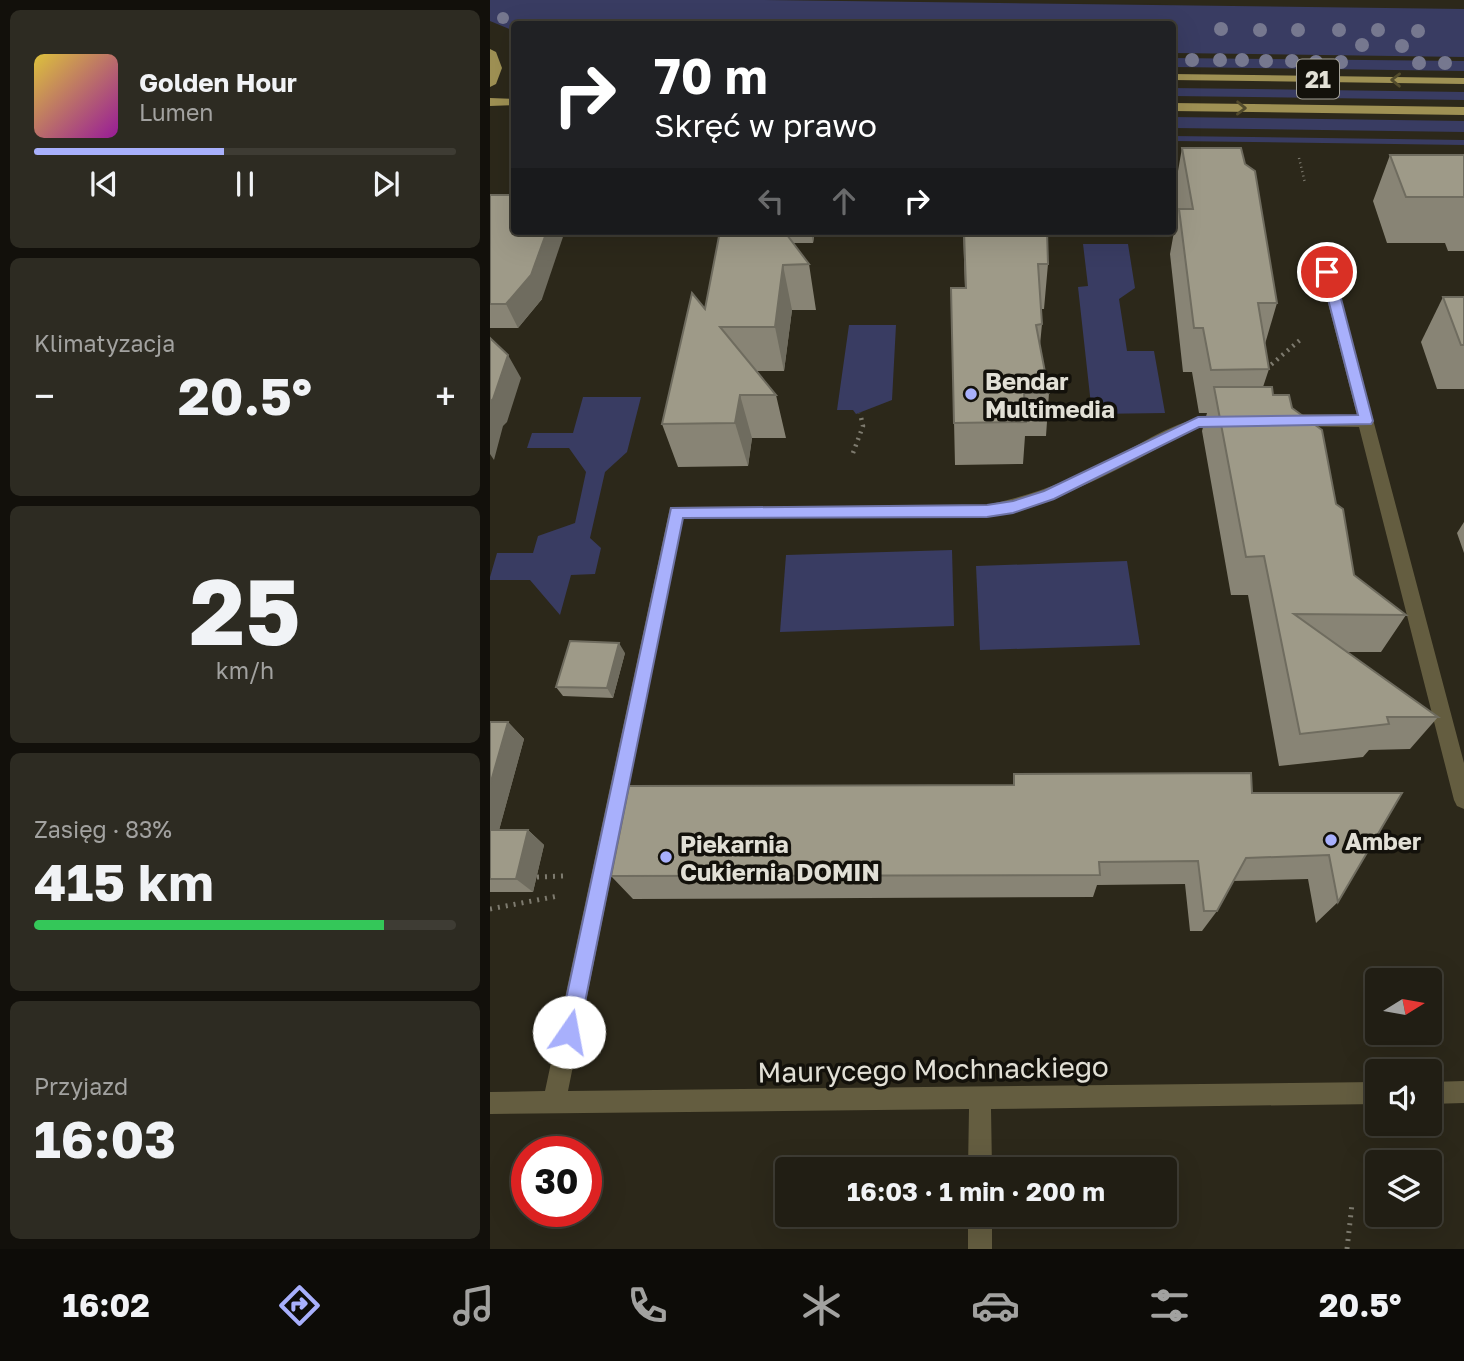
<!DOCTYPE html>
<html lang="pl">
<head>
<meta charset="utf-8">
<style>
	body { margin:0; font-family:"Golos Text",sans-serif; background:#2d2b22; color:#f1f3f6; height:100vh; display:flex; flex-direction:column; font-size:26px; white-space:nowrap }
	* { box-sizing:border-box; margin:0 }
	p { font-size:23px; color:#a2a2a0 }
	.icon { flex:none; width:38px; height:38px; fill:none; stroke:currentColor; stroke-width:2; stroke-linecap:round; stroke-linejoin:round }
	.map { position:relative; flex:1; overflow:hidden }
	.details { display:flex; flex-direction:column; gap:10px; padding:10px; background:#12100b; width:490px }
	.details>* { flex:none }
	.banner { position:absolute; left:21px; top:21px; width:665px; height:214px; border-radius:7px; box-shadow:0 7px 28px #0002,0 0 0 2px #3e3c34; background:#202124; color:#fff; overflow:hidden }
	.needle { width:46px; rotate:79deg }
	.fabs { position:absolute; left:875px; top:968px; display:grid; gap:14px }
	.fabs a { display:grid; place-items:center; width:77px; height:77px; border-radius:7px; background:#211e14; box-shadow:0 7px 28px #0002,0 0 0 2px #3e3c34; font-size:35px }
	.speed { position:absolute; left:21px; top:1136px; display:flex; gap:14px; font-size:35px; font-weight:700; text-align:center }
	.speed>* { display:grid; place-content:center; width:91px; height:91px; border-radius:50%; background:#211e14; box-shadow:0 7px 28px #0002,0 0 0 2px #3e3c34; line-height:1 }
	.speed .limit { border:10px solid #d22; background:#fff; color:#111 }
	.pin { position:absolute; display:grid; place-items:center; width:60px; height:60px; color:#fff; margin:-30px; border:4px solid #fff; border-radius:50%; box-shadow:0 2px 7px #0007 }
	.me { position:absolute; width:77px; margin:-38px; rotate:12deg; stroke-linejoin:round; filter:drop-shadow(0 0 5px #0008) }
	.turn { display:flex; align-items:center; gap:24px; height:147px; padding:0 28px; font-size:32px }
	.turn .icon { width:91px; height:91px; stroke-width:2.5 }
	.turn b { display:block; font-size:49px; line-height:60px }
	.lanes { display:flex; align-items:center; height:66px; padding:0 28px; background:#0003; justify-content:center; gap:35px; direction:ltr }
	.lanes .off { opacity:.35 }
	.big { font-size:52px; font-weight:700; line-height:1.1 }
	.details .card { flex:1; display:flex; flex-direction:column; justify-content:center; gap:10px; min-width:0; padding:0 24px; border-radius:10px; background:#2d2b22 }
	.details .dial { align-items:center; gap:0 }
	.dial b { font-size:91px; line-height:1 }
	.song { display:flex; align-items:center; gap:21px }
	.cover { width:84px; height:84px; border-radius:10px; background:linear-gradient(135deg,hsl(50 70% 55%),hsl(300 70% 35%)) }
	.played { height:7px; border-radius:4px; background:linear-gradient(90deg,#a8b0fc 45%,#3e3c34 45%) }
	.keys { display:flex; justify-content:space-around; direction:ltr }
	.heat { display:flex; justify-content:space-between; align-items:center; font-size:38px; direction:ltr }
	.charge { height:10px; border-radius:5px; background:linear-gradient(90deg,#34c759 83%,#3e3c34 0) }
	.trip { position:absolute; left:285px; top:1157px; width:402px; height:70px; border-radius:7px; background:#211e14; box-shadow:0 7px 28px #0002,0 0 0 2px #3e3c34; font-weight:700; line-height:70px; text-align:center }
	.menu { display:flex; height:112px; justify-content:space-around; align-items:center; background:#0d0c08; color:#a2a2a0 }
	.menu .icon { width:49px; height:49px }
	.menu .selected { color:#a8b0fc }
	.menu b { font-size:32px; color:#f1f3f6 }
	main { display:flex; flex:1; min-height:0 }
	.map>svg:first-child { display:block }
</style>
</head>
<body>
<main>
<section class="details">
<div class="card">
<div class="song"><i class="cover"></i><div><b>Golden Hour</b><p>Lumen</p></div></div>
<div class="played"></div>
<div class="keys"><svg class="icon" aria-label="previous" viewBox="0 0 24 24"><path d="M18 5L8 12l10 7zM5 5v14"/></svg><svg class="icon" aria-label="pause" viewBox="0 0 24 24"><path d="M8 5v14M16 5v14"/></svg><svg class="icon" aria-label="next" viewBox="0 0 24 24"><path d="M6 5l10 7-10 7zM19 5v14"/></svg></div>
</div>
<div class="card"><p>Klimatyzacja</p>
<div class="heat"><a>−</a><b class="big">20.5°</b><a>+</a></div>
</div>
<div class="card dial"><b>25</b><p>km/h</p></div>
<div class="card"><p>Zasięg · 83%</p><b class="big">415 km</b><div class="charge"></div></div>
<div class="card"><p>Przyjazd</p><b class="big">16:03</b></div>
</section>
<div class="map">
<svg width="974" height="1249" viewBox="0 0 974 1249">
	<rect width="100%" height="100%" fill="#2c281a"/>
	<g fill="#393c62">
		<polygon points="0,0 275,0 974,9 974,57 683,53 682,24 24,24 24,31 0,21"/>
		<polygon points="683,58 974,61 974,71 683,67"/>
		<polygon points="682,88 974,92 974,100 683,96"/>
		<polygon points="683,117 974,121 974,132 683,128"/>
		<polygon points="683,136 974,140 974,145 683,141"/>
		<polygon points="593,244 638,244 645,288 629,299 637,351 664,351 675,413 602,414 588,287 598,286"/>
		<polygon points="359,325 406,325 402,400 366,414 363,410 347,410"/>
		<polygon points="93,397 151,397 137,452 115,472 100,538 111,548 105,574 81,575 70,615 40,580 0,580 0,577 7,553 43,553 48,536 85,523 96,472 79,448 37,448 42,433 83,433"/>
		<polygon points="462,550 464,626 290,632 296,555"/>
		<polygon points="637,561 650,645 490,650 486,566"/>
	</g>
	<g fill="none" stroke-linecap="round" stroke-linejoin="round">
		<polyline stroke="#7e7b6f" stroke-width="2.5" stroke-dasharray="1 3.5" stroke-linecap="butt" points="809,158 815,183"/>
		<g stroke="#7e7b6f" stroke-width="4.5" stroke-dasharray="2 5" stroke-linecap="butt">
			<polyline points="776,369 810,340"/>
			<polyline points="363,453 373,426 370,413"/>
		</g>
		<g stroke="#7e7b6f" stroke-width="5" stroke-dasharray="2 6" stroke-linecap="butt">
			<polyline points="47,877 74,876"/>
			<polyline points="0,909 68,896"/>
			<polyline points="857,1249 862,1204"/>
		</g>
		<g fill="#645d40" fill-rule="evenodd">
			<polygon points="837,268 844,272 974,763 974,809 967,806 964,800 869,427 796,426 788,420 796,414 867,415 830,272"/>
			<path d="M 736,414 L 744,420 L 741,424 L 709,428 L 697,432 C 633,468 570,502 497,517 L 193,518 L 78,1091 L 887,1082 L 887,1104 L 501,1109 L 502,1169 L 478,1169 L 479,1109 L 0,1114 L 0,1092 L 55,1091 L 180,507 L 497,505 C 540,496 579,481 618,461 C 661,439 686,418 736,414 Z"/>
			<polygon points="974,1081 974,1103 940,1104 940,1082"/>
			<rect x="478" y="1214" width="24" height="35"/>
		</g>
		<g fill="#9f9154" fill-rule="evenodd">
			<polygon points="0,49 6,52 12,68 6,84 0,87"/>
			<polygon points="682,74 974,78 974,84 682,80"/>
			<polygon points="0,98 24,99 24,105 0,106"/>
			<polygon points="682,103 974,107 974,115 682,111"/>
		</g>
	</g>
	<g fill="#76788f">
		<circle cx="13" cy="18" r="6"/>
		<circle cx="731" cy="29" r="7"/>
		<circle cx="770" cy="30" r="7"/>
		<circle cx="808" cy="30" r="7"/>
		<circle cx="849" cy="30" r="7"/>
		<circle cx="888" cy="30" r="7"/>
		<circle cx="928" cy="31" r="7"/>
		<circle cx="872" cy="45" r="7"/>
		<circle cx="912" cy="46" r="7"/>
		<circle cx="702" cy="60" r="7"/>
		<circle cx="730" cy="60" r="7"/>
		<circle cx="752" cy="60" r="7"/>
		<circle cx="776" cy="61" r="7"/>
		<circle cx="802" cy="61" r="7"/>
		<circle cx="826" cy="62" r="7"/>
		<circle cx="851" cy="62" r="7"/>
		<circle cx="929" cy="63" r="7"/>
		<circle cx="955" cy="63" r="7"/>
	</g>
	<g fill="#888475">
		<polygon points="692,148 787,303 775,344 779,369 773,387 802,408 846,504 864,575 916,615 891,652 856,652 948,717 920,749 879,750 873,757 789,766 758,595 741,595 712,431 717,413 709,413 702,372 693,372 680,254 687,215 684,194"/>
		<polygon points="900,155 974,155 974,251 958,251 955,243 897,243 883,201"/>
		<polygon points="0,195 52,299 28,328 0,328"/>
		<polygon points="230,231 325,231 323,243 303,243 319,264 326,310 302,310 294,371 267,371 286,395 296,438 262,438 258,466 188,467 172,424 215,309"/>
		<polygon points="473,231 557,231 558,264 554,309 551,309 552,324 550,345 559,393 556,436 535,436 533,464 465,465 461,288 475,288"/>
		<polygon points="953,297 974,297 974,389 947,389 931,342"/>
		<polygon points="974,522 974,553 967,533"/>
		<polygon points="135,653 123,698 73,696 66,687"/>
		<polygon points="0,722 18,722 34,739 9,830 38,830 54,845 43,892 0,892"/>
		<polygon points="524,774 762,793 912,793 848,902 826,923 818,879 743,881 727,911 712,931 700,931 695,884 607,885 603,897 143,899 121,876 523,785"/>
	</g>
	<g fill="#6f6c5f">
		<polygon points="57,231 75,231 52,299 28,328 16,304"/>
		<polygon points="321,231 325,231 323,243"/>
		<polygon points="293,265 302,310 294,371 285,327"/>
		<polygon points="18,355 31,378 17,422 13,426 4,460 0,454 0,402"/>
		<polygon points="250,395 262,438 258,466 245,423"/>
		<polygon points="129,643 135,653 123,698 117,688"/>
		<polygon points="18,722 34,739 5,845 0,841 0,785"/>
		<polygon points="38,830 54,845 43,892 26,879"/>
	</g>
	<g fill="#9e9a88" stroke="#6f6c5f" stroke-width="2">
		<polygon points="692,148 751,148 755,164 765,171 787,303 768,303 779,369 721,370 713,328 704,328 689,209 703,209"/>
		<polygon points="900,155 974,155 974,197 916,197"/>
		<polygon points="0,195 24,195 24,231 57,231 41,275 16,304 0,304"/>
		<polygon points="230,231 294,231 319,264 293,265 285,327 230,327 286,395 250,395 245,423 172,424 202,293 215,309"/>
		<polygon points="474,231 557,231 558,264 548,264 552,324 546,325 559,393 534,393 536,422 464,423 461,288 476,288"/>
		<polygon points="953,297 974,297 974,345 971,345"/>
		<polygon points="0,338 18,355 3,399 0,402"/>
		<polygon points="724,387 782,387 783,395 799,395 802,408 832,430 846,504 853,509 864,575 916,615 804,614 948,717 897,717 899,724 810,734 774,556 756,557"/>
		<polygon points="80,641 129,643 117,688 66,687"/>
		<polygon points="0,722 18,722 0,785"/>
		<polygon points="761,773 762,793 912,793 848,902 839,855 756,858 727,911 714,911 708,861 609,862 610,875 121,876 139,786 524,785 524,774"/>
		<polygon points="0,830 38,830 26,879 0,879"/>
	</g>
	<defs><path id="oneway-chevron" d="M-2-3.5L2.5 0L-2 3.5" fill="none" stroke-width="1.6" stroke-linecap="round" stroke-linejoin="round" transform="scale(1.75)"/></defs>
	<g stroke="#524b2c">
		<use href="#oneway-chevron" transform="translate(906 80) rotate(-179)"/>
		<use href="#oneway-chevron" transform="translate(751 108) rotate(1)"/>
	</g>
	<polygon fill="#a8b0fc" stroke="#6d72a4" stroke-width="2" points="837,268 844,272 883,421 881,424 709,427 564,499 523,513 497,517 193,518 89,1032 87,1039 79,1042 72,1039 69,1032 181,508 497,505 523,501 554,491 708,417 868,415 831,272"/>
	<g fill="#a8b0fc" stroke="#13110b" stroke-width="2.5">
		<circle cx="481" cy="394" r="7"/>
		<circle cx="841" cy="840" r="7"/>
		<circle cx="176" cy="857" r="7"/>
	</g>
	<g text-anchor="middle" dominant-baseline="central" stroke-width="7" stroke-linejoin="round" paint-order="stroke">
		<rect fill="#13110b" stroke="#a4a299" stroke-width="2" x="807" y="59.5" width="42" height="39" rx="5"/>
		<g font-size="23" font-weight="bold" fill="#e2e0d6">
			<text x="828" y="79">21</text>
		</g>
		<g font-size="24" font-weight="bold" fill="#e2e0d6" stroke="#13110b" text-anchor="start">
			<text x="495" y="380">Bendar<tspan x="495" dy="28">Multimedia</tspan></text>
			<text x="855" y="840">Amber</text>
			<text x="190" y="843">Piekarnia<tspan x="190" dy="28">Cukiernia DOMIN</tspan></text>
		</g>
		<g font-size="28" fill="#e2e0d6" stroke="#13110b">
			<text transform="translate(443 1069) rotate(-1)">Maurycego Mochnackiego</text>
		</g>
	</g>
</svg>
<div class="fabs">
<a><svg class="needle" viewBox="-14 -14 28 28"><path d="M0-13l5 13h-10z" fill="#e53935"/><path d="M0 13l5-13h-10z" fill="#a2a2a0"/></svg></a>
<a><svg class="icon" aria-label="sound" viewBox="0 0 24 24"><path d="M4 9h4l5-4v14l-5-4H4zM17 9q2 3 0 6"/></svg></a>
<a><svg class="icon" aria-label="layers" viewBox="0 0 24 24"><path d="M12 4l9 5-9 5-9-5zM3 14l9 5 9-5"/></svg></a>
</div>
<div class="speed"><div class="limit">30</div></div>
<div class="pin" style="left:837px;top:272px;background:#d93025"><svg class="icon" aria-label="arrive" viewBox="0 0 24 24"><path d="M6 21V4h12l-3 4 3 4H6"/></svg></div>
<svg class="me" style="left:79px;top:1032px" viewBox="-20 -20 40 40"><circle r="19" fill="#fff"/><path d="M0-13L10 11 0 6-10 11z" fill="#a8b0fc"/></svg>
<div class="trip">16:03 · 1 min · 200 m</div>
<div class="banner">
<div class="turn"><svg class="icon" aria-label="right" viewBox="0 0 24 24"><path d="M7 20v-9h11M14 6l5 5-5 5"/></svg><div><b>70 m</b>Skręć w prawo</div></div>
<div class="lanes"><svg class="icon off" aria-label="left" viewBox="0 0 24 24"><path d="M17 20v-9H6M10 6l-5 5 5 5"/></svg><svg class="icon off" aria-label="ahead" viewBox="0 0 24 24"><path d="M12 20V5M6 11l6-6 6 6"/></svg><svg class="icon" aria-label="right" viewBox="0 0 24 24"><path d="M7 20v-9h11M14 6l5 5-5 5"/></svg></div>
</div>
</div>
</main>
<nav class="menu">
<b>16:02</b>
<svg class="icon selected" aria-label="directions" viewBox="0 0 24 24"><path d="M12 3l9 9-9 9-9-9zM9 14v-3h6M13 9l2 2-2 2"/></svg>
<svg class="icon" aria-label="music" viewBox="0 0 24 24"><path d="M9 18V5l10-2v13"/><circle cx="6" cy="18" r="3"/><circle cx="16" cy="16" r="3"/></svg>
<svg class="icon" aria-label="phone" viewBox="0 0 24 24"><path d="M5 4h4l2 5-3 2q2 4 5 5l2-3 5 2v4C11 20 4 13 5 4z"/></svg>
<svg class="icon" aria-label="climate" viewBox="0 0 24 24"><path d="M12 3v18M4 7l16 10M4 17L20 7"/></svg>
<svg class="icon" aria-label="car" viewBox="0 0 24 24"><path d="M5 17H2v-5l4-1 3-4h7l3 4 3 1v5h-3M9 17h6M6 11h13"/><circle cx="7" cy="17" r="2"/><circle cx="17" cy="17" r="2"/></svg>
<svg class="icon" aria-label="filters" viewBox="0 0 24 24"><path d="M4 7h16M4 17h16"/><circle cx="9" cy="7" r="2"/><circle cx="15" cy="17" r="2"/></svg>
<b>20.5°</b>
</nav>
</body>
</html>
